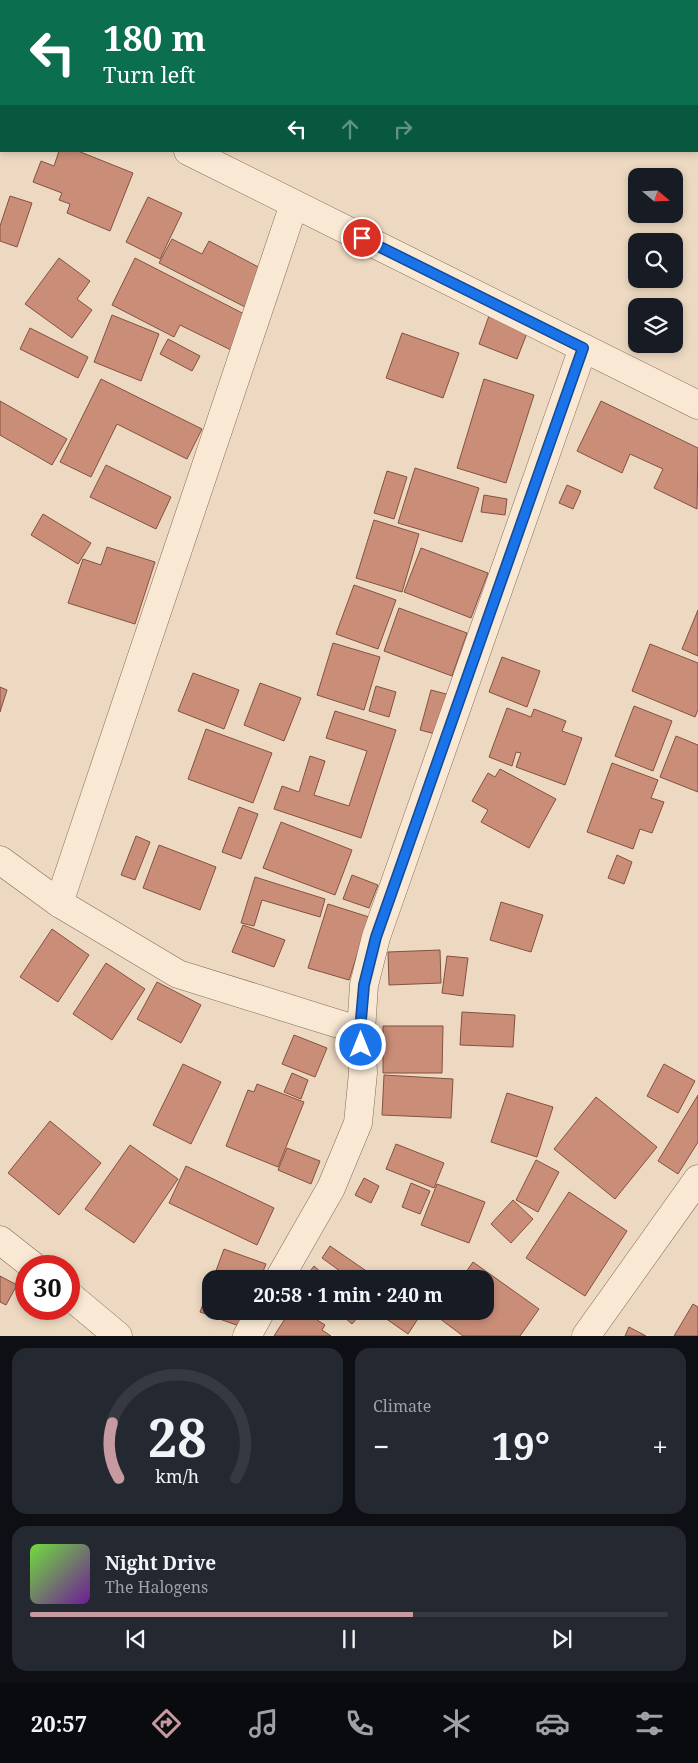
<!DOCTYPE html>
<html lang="en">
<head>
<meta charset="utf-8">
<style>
	body { margin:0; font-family:"Noto Serif",serif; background:#242831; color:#f1f3f6; height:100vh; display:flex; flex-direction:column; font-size:19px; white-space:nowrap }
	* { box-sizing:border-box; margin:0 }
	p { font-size:16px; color:#9ea1a6 }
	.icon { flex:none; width:28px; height:28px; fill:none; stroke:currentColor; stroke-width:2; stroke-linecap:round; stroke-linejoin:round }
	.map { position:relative; height:1336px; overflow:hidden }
	.side { display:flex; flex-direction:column; gap:12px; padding:12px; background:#0d0f14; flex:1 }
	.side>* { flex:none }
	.banner { position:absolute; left:0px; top:0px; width:699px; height:152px; box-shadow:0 2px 8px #0003; background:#0b6e4f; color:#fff; overflow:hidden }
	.needle { width:32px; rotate:109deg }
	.buttons { position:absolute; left:628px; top:168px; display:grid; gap:10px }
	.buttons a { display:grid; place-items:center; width:55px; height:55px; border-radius:10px; background:#171b24; box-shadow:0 2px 8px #0003; font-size:25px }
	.speed { position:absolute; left:15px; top:1255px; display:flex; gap:10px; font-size:25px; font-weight:700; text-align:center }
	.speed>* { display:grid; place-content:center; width:65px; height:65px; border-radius:50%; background:#171b24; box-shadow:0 2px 8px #0003; line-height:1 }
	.speed .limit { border:8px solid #d22; background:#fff; color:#111 }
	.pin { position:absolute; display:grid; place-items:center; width:42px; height:42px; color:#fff; margin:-21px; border:2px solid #fff; border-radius:50%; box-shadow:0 1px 5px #0007 }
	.me { position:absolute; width:55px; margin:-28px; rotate:0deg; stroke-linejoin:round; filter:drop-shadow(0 0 4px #0008) }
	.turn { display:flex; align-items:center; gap:18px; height:105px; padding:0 20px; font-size:22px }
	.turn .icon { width:65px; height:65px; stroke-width:2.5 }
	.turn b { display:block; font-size:35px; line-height:42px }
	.lanes { display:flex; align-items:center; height:48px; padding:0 20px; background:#0003; justify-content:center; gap:25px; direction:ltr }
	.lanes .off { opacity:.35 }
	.big { font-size:38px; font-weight:700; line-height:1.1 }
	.side .tile { flex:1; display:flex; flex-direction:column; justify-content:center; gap:8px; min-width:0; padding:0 18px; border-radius:15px; background:#242831 }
	.side .dial { align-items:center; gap:0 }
	.dial svg { height:130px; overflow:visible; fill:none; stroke:#363941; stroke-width:7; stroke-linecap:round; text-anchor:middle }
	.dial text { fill:#f1f3f6; stroke:none }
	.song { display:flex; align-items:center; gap:15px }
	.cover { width:60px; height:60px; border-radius:8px; background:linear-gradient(135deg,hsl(100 70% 55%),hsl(280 70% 35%)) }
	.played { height:5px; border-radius:2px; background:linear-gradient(90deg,#c799a1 60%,#363941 60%) }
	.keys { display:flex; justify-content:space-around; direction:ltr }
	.heat { display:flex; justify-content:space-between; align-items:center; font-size:28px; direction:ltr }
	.side .tiles { flex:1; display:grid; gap:12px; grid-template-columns:1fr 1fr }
	.tile:last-child { grid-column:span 2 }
	.trip { position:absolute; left:202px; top:1270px; width:292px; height:50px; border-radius:15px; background:#171b24; box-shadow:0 2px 8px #0003; font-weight:700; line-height:50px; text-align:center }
	.tab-bar { display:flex; height:80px; justify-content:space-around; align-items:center; background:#090b0e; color:#9ea1a6 }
	.tab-bar .icon { width:35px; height:35px }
	.tab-bar .on { color:#c799a1 }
	.tab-bar b { font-size:22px; color:#f1f3f6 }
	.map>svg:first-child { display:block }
</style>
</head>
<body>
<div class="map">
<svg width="698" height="1336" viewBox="0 0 698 1336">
	<rect width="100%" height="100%" fill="#edd9c1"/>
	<g fill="#ca8e78" stroke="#84513f">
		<polygon points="59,151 78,151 133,173 110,231 67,213 70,204 59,200 62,193 33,182 41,161 54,166"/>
		<polygon points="10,196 32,203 17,247 0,241 0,226"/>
		<polygon points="148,197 182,213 160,259 126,242"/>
		<polygon points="172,239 202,254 209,241 266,271 247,308 159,263"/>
		<polygon points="59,258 90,281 77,299 92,310 72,338 25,304"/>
		<polygon points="135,258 250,317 233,351 180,325 174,337 112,305"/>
		<polygon points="490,313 529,328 517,359 479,344"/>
		<polygon points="112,315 159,334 141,381 94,362"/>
		<polygon points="30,328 88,357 78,378 20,349"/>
		<polygon points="402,333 459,353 443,398 386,378"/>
		<polygon points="168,339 200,356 192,371 160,354"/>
		<polygon points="101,379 202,429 187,459 117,424 91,477 60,462"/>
		<polygon points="484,379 534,395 506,483 457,468"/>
		<polygon points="0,401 67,439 52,465 0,435"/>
		<polygon points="601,401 698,448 697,509 654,488 663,469 630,454 622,473 577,451"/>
		<polygon points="106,465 171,497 156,529 90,497"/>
		<polygon points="415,468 479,488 462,542 398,523"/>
		<polygon points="387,471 407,477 394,519 374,513"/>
		<polygon points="567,485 581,491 573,509 559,503"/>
		<polygon points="484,495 507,499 505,515 481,512"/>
		<polygon points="43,514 91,543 78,564 31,535"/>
		<polygon points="374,520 419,534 402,592 356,578"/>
		<polygon points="107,547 155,562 135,624 68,603 83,559 101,565"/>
		<polygon points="421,548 488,573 471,618 404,592"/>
		<polygon points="354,585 396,600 378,649 336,634"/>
		<polygon points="399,608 467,633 452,676 384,651"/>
		<polygon points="698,610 698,656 682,649"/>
		<polygon points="333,643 380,657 364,710 317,695"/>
		<polygon points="650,644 698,663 698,710 695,717 632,691"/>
		<polygon points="502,657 540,671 527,707 489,692"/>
		<polygon points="193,673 239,690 224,729 178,711"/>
		<polygon points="260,683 301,698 284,741 244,725"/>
		<polygon points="376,686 396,692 389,717 369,711"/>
		<polygon points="0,687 7,690 0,712"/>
		<polygon points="431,690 450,695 439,735 420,730"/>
		<polygon points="634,706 672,721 653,771 615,756"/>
		<polygon points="507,708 531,717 534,709 566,721 562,731 582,738 565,785 516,767 521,753 516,752 512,766 489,757"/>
		<polygon points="335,711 396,730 361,838 274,809 282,786 299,792 310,756 325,761 314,795 349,806 367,751 326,738"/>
		<polygon points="206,729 272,753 253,803 188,779"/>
		<polygon points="676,736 698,745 698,792 660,777"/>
		<polygon points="612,763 658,780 651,798 664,802 652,833 640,829 633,849 587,832"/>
		<polygon points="500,769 556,799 529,848 481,822 488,810 472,801 488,773 495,777"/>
		<polygon points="239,807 258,814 241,859 222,852"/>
		<polygon points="281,822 352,850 335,895 263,868"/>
		<polygon points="136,836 150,842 135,880 121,875"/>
		<polygon points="159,845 216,867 200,910 143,888"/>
		<polygon points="617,855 632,862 624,884 608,878"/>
		<polygon points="352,875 378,885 369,908 343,899"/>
		<polygon points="255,877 325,899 320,917 262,900 254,926 241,923"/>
		<polygon points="501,902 543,915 531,952 490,940"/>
		<polygon points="328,904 369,917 349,980 308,968"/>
		<polygon points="243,925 285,940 274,967 232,952"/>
		<polygon points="52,929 89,955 58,1002 20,977"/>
		<polygon points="440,950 441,983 389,985 388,952"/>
		<polygon points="447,956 468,958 463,996 442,993"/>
		<polygon points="106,963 145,989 112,1040 73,1014"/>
		<polygon points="157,982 201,1005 181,1043 137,1019"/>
		<polygon points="462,1012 515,1015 513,1047 460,1045"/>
		<polygon points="383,1026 443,1026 442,1073 383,1073"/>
		<polygon points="294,1035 327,1048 315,1077 282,1064"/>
		<polygon points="183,1064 221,1082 191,1144 153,1125"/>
		<polygon points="664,1064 695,1081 678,1113 647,1096"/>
		<polygon points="292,1073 308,1080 301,1099 284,1092"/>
		<polygon points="384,1075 453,1079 451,1118 382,1115"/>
		<polygon points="257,1084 304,1102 278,1167 226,1146 248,1090 254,1092"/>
		<polygon points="507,1093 553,1107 537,1157 491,1142"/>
		<polygon points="698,1095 698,1142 678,1174 658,1161"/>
		<polygon points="596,1097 657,1147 615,1199 554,1149"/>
		<polygon points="50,1121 101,1163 59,1215 8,1173"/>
		<polygon points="396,1144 444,1163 434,1188 386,1169"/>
		<polygon points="130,1145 178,1179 134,1243 85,1209"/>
		<polygon points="287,1148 320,1161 311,1184 278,1170"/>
		<polygon points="536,1160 559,1172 538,1212 516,1200"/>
		<polygon points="186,1166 274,1208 257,1245 169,1203"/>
		<polygon points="364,1178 379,1186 371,1203 355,1195"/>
		<polygon points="411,1183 430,1191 420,1214 402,1207"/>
		<polygon points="437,1184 485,1202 469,1243 421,1225"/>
		<polygon points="569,1192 627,1231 585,1296 526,1258"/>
		<polygon points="513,1200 533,1219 511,1243 491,1224"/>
		<polygon points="330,1246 378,1279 351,1279 322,1258"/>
		<polygon points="224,1249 266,1264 260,1279 213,1279"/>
		<polygon points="473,1262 539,1309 520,1336 463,1336 435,1315 438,1311 486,1311 486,1279 461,1279"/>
		<polygon points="314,1266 329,1279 304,1279"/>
		<polygon points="0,1276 17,1285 6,1305 0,1302"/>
		<polygon points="211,1283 211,1311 248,1311 242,1327 200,1312"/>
		<polygon points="693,1304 698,1307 698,1336 674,1336"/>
		<polygon points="290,1311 303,1311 325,1325 322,1330 331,1336 274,1336"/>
		<polygon points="337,1311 363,1311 352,1324"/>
		<polygon points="375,1311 423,1311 408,1334"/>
		<polygon points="629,1327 646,1336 625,1336"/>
	</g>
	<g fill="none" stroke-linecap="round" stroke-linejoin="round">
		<g stroke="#856a59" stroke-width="29">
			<g id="minor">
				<polyline points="43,1 43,0"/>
				<polyline points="337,1 340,0"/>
				<polyline points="0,114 1,110"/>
				<polyline points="188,151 698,405"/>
				<polyline points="0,860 59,903 178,974 361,1031"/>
				<polyline points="59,903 294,204"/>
				<polyline points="0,1240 33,1266"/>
				<polyline points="279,1279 331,1188 358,1123 363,1073 361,1031 364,985 376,937 583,348"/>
				<polyline points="69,1295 118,1336"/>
				<polyline points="247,1336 261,1311"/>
				<polyline points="586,1336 698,1179"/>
			</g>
		</g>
		<use href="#minor" stroke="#f8e8d4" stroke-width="28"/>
	</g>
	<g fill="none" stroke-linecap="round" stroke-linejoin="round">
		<g stroke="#114b97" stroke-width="12">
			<polyline id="route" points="361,1045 360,1031 364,985 376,937 583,348 362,238"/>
		</g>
		<use href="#route" stroke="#1a73e8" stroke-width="9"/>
	</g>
</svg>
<div class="buttons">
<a><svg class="needle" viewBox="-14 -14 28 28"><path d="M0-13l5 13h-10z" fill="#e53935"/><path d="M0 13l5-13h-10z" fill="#9ea1a6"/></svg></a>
<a><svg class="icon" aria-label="search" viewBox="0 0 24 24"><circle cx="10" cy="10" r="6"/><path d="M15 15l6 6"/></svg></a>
<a><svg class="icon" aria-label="layers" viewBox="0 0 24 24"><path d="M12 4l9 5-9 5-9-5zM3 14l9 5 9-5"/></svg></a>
</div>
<div class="speed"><div class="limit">30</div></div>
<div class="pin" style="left:362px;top:238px;background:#d93025"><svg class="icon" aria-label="arrive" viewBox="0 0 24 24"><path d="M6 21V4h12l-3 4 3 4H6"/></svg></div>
<svg class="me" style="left:361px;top:1045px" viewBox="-20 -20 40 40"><circle r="17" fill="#1a73e8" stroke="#fff" stroke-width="3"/><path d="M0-11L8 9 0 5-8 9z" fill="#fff"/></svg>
<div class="trip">20:58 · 1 min · 240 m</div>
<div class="banner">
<div class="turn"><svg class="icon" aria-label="left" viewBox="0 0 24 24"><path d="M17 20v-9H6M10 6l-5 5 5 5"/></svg><div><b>180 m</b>Turn left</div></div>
<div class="lanes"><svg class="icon" aria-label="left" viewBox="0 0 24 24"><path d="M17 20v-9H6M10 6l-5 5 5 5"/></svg><svg class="icon off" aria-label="ahead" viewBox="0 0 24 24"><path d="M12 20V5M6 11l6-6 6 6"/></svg><svg class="icon off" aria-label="right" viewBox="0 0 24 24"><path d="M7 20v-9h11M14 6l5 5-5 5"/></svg></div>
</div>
</div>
<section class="side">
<div class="tiles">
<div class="tile dial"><svg viewBox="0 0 100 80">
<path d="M14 69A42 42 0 1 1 86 69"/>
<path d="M14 69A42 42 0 0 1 10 35" stroke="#c799a1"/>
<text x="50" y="56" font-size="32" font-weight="700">28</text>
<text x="50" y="72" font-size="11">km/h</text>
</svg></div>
<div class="tile"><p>Climate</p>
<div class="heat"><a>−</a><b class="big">19°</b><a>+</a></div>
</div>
<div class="tile">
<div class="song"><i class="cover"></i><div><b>Night Drive</b><p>The Halogens</p></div></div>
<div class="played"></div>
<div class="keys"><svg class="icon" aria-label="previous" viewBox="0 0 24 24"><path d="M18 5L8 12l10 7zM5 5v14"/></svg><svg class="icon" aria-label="pause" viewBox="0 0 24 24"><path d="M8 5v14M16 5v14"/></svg><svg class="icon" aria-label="next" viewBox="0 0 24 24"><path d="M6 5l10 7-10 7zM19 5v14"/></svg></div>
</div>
</div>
</section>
<nav class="tab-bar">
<b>20:57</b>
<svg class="icon on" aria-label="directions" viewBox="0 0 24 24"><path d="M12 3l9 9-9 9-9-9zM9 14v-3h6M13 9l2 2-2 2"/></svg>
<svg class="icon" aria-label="music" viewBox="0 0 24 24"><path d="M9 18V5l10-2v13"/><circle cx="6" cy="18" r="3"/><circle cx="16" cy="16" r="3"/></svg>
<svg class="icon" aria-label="phone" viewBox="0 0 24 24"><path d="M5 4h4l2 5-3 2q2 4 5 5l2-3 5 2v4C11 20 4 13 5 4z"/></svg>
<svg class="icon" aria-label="climate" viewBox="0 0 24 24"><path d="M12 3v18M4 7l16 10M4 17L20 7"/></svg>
<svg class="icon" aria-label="car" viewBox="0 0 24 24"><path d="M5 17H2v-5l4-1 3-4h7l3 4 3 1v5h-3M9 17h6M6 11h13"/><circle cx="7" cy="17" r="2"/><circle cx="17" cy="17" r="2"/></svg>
<svg class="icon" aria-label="filters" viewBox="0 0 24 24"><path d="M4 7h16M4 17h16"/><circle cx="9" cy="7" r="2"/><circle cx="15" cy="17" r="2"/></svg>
</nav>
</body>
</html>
